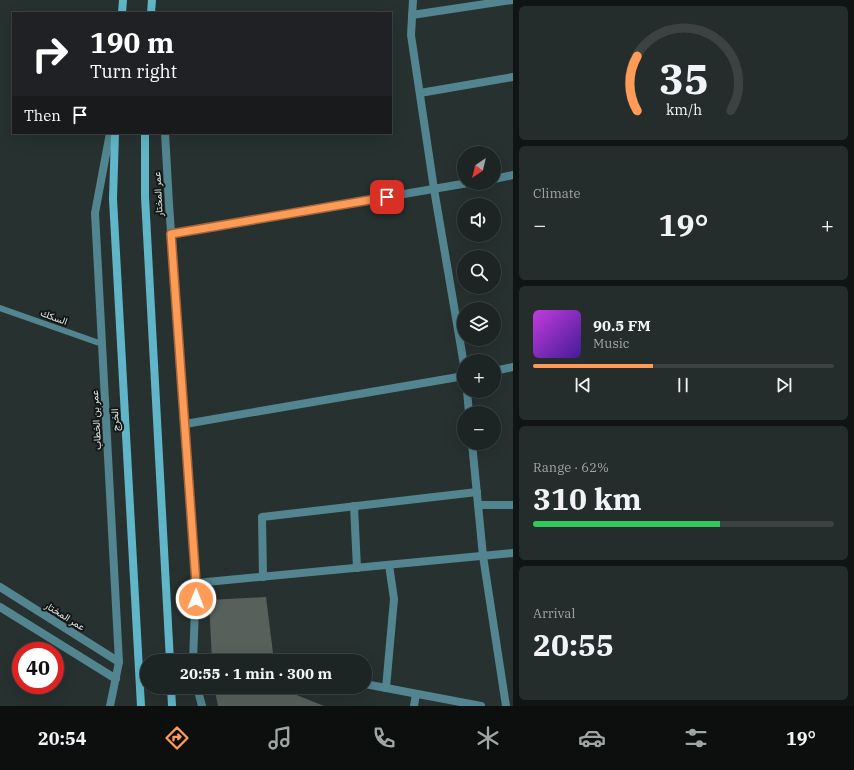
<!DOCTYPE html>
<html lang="en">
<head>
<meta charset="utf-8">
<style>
	body { margin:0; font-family:"IBM Plex Serif",Vazirmatn,serif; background:#252d2c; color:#f1f3f6; height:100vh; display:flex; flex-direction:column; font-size:15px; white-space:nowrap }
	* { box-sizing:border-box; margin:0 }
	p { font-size:13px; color:#a0a5a6 }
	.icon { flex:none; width:22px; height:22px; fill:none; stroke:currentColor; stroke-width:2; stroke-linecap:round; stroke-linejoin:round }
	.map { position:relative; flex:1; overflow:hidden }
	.drawer { display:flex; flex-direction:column; gap:6px; padding:6px; background:#101414; width:341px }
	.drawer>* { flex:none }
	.guide { position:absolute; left:12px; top:12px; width:380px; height:122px; border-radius:0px; box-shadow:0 4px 16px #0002,0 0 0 1px #3b4241; background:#202124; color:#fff; overflow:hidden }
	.needle { width:26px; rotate:215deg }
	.buttons { position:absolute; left:457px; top:146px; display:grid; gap:8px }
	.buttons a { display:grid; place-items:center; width:44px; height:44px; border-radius:50%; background:#1d2524; box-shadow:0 4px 16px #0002,0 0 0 1px #3b4241; font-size:20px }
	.speed { position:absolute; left:12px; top:642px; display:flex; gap:8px; font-size:20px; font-weight:700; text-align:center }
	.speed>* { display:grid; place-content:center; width:52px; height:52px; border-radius:50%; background:#1d2524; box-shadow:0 4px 16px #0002,0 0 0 1px #3b4241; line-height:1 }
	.speed .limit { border:6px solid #d22; background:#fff; color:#111 }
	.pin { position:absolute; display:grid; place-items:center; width:34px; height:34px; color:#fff; margin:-17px; border-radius:8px; box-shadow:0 2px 6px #0006 }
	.me { position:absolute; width:44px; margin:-22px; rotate:1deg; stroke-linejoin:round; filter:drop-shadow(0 0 3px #0008) }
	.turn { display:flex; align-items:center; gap:14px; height:84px; padding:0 12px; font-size:18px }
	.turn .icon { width:52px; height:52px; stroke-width:2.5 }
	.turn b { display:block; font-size:28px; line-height:34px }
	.then { display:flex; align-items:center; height:38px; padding:0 12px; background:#0003; gap:8px; font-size:15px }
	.big { font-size:30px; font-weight:700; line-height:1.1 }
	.drawer .tile { flex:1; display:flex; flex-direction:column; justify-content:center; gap:6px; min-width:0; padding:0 14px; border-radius:6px; background:#252d2c }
	.drawer .dial { align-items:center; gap:0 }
	.dial svg { height:104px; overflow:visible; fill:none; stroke:#3b4241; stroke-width:7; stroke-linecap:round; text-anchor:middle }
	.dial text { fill:#f1f3f6; stroke:none }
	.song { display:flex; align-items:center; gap:12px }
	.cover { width:48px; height:48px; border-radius:6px; background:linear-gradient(135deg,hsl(290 70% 55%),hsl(260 70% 35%)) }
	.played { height:4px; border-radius:2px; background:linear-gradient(90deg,#fe9c57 40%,#3b4241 40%) }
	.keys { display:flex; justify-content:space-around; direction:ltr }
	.heat { display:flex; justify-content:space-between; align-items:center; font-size:22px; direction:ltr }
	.charge { height:6px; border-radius:3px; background:linear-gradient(90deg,#34c759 62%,#3b4241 0) }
	.trip { position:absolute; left:140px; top:654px; width:232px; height:40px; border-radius:20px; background:#1d2524; box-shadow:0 4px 16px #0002,0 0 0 1px #3b4241; font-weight:700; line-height:40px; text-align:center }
	.dock { display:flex; height:64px; justify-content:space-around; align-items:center; background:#0c0f0e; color:#a0a5a6 }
	.dock .icon { width:28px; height:28px }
	.dock .current { color:#fe9c57 }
	.dock b { font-size:18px; color:#f1f3f6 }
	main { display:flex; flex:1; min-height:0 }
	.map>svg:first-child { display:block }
</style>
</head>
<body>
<main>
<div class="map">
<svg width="513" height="706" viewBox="0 0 513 706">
	<rect width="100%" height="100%" fill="#273130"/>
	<g fill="#57605b">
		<polygon points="266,597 274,661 212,661 209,600"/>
		<polygon points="214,687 277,687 324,706 218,706"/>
	</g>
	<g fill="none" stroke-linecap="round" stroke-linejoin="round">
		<polyline stroke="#528590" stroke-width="6" points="0,308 102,344"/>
		<g stroke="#528590" stroke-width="8">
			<polyline points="413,0 411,35 434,189 464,365"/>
			<polyline points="412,15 512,0"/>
			<polyline points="420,93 513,77"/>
			<polyline points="494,179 513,175"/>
			<polyline points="171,234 468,183"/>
			<polyline points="494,371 513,367"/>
			<polyline points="467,391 469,413"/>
			<polyline points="185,424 464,376"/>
			<polyline points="472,443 483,556 506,706"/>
			<polyline points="478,505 513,505"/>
			<polyline points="354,506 357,568"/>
			<polyline points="263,577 262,517 477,492"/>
			<polyline points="196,583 513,553"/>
			<polyline points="0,587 119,662"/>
			<polyline points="0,607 116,679"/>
			<polyline points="365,684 481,706"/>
			<polyline points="386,688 394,599 389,565"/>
			<polyline points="414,706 416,694"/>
		</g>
		<g stroke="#528590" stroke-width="8">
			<polyline points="165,133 169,204 196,583 193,661"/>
			<polyline points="197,687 202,706"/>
			<polyline points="110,706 119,662 95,213 110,133"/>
		</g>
		<g stroke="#60b6c8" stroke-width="8">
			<polyline points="122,13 123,0"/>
			<polyline points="151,13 152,0"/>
			<polyline points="115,133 113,199 141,706"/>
			<polyline points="145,133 145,197 170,661"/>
			<polyline points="171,687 172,706"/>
		</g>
	</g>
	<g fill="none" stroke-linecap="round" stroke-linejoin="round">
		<g stroke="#a56539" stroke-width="10">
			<polyline id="route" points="196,599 196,583 171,234 387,197"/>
		</g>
		<use href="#route" stroke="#fe9c57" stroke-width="7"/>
	</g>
	<g text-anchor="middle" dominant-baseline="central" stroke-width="4" stroke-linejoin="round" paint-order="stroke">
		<g font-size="10" fill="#e2e8e7" stroke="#131817">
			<text transform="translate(158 194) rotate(-93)">عمر المختار</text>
			<text transform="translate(54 317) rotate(20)">السكك</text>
			<text transform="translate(96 420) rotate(-93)">عمر بن الخطاب</text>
			<text transform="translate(115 420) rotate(-93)">الخرج</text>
			<text transform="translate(65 616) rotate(32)">عمر المختار</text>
		</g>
	</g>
</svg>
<div class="buttons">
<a><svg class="needle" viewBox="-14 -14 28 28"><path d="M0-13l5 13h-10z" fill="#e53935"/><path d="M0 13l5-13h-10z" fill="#a0a5a6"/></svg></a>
<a><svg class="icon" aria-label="sound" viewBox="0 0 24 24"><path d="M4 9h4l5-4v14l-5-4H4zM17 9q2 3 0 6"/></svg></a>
<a><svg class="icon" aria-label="search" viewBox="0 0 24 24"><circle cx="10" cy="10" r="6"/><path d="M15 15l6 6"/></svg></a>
<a><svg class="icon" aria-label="layers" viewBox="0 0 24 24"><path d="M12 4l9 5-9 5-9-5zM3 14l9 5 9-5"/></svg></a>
<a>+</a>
<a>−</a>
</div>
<div class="speed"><div class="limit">40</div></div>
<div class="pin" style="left:387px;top:197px;background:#d93025"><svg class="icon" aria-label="arrive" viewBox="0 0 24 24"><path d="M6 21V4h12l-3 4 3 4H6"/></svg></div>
<svg class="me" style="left:196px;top:599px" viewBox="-20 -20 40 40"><circle r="17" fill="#fe9c57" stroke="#fff" stroke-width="3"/><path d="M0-11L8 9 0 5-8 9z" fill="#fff"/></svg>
<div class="trip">20:55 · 1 min · 300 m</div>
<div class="guide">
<div class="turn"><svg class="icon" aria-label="right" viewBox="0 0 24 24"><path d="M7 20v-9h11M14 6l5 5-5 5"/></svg><div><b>190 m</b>Turn right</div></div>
<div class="then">Then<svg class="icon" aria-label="arrive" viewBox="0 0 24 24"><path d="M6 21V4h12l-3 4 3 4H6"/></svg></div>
</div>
</div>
<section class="drawer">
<div class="tile dial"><svg viewBox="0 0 100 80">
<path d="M14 69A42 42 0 1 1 86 69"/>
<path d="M14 69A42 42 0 0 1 14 27" stroke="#fe9c57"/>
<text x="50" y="56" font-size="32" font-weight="700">35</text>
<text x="50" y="72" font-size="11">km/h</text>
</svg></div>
<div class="tile"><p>Climate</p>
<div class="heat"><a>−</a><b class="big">19°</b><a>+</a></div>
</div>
<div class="tile">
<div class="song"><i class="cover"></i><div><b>90.5 FM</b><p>Music</p></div></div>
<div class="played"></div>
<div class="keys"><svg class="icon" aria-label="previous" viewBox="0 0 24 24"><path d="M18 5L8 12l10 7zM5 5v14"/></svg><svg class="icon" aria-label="pause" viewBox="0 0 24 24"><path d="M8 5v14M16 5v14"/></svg><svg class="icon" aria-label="next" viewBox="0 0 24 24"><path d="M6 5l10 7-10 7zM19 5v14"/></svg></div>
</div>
<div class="tile"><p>Range · 62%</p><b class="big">310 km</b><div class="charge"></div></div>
<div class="tile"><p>Arrival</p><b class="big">20:55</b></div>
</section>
</main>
<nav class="dock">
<b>20:54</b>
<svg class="icon current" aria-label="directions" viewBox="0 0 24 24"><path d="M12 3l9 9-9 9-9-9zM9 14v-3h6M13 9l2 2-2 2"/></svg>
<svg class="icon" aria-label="music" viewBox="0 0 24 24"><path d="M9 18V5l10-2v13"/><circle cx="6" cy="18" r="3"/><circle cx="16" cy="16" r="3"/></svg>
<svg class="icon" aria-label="phone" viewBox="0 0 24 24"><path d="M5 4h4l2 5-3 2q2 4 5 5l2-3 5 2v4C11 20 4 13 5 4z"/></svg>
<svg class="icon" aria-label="climate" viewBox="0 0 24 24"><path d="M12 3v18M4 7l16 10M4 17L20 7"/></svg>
<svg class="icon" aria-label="car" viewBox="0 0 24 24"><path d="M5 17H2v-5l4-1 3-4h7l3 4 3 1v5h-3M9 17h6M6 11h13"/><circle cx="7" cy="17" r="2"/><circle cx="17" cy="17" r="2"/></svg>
<svg class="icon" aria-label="filters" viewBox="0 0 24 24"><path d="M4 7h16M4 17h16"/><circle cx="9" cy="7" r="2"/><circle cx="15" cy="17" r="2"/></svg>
<b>19°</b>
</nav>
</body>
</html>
